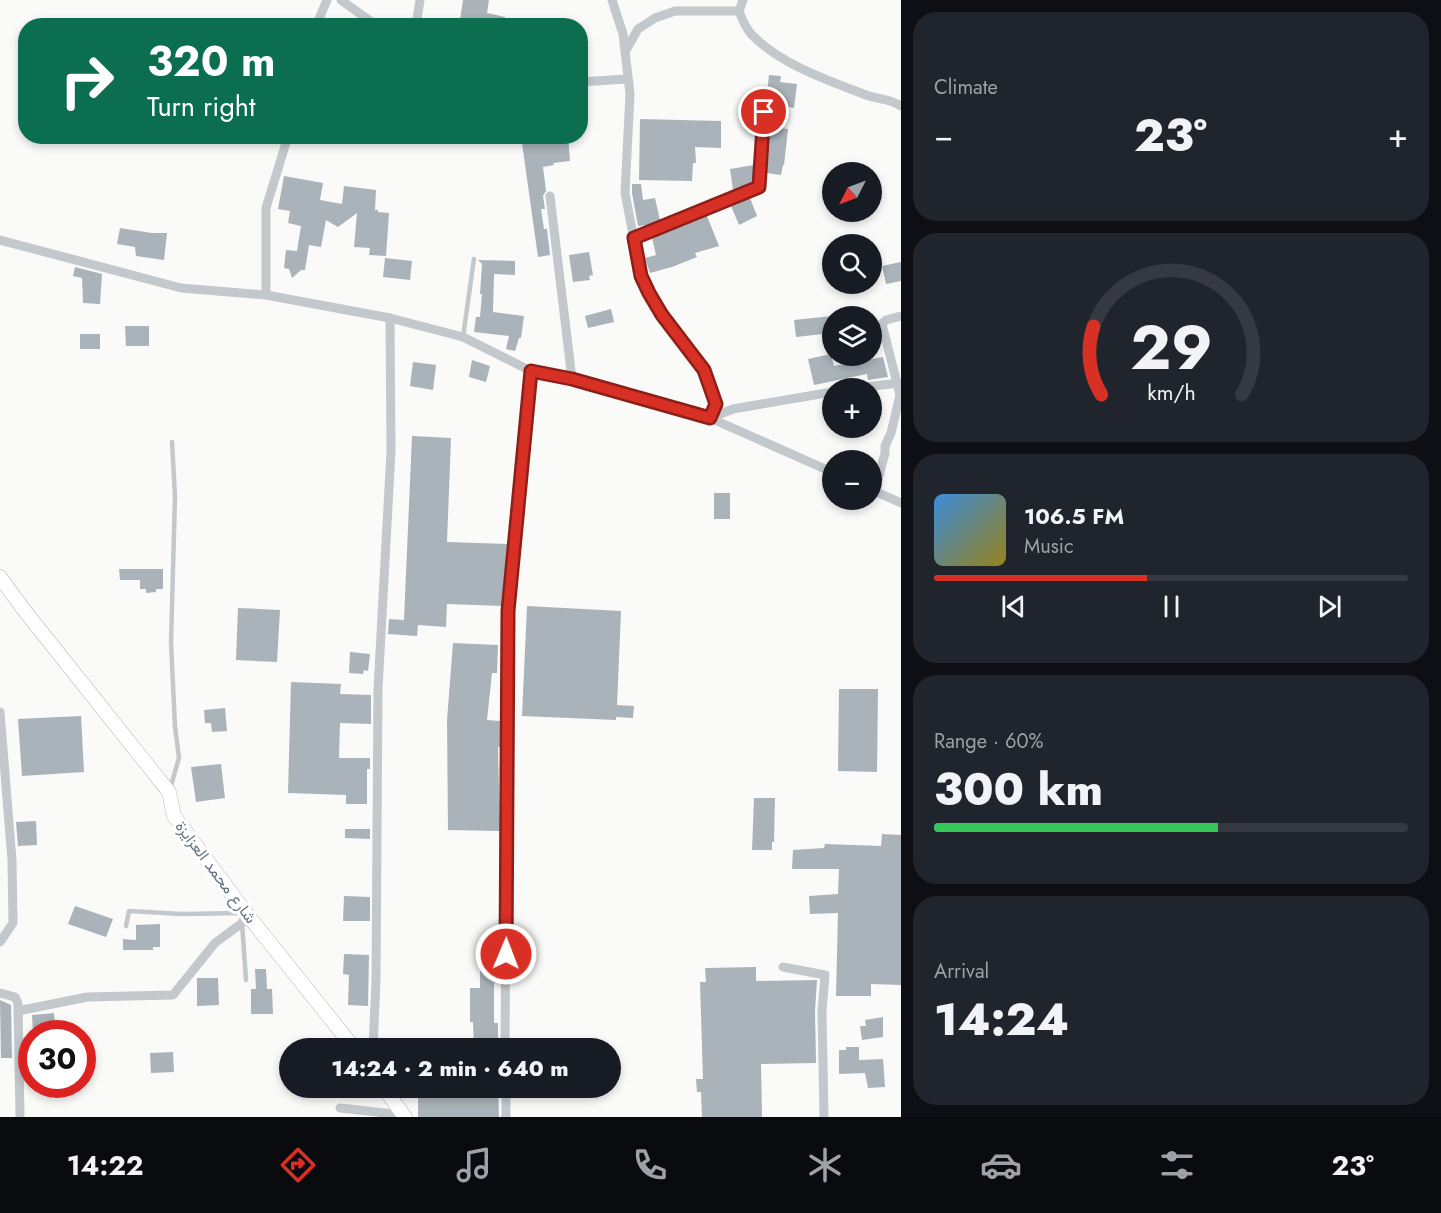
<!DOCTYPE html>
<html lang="en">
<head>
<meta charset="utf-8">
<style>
	body { margin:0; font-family:Jost,Vazirmatn,sans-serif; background:#20242c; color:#f1f3f6; height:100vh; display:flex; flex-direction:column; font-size:22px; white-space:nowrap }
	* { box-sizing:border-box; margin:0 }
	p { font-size:20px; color:#9ea1a6 }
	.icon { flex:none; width:33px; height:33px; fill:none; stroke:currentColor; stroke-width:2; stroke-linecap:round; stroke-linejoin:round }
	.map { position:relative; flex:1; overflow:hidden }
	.details { display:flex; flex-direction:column; gap:12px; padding:12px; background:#0d0f14; width:540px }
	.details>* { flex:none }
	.guide { position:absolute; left:18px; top:18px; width:570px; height:126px; border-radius:24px; box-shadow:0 3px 9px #0003; background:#0b6e4f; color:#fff; overflow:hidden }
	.needle { width:39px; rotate:228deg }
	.fabs { position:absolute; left:822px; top:162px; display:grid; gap:12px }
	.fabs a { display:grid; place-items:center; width:60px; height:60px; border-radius:50%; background:#171b24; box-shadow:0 3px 9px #0003; font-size:30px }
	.speed { position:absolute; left:18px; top:1020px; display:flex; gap:12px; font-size:30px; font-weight:700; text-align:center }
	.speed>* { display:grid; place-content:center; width:78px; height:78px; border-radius:50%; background:#171b24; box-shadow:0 3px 9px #0003; line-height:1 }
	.speed .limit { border:9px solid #d22; background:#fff; color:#111 }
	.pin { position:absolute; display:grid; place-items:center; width:51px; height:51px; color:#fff; margin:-26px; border:3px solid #fff; border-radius:50%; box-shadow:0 2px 6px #0007 }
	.me { position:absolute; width:66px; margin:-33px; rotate:1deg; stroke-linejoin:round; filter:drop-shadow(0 0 4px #0008) }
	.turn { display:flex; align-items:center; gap:21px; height:126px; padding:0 30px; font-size:27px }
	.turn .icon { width:78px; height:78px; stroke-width:2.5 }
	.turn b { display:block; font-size:42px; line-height:51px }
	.big { font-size:45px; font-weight:800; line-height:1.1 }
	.details .widget { flex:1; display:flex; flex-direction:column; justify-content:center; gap:9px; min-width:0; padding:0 21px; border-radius:24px; background:#20242c }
	.details .dial { align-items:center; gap:0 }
	.dial svg { height:156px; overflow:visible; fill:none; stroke:#363941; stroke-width:7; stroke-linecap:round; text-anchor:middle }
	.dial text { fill:#f1f3f6; stroke:none }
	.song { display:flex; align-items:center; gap:18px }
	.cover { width:72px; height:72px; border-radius:9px; background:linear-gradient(135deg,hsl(210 70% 55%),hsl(50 70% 35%)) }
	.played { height:6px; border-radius:3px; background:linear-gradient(90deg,#d93025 45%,#363941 45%) }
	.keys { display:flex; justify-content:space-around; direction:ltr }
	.heat { display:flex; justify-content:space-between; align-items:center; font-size:33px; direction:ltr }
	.charge { height:9px; border-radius:4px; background:linear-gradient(90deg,#34c759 60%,#363941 0) }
	.trip { position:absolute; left:279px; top:1038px; width:342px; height:60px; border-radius:30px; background:#171b24; box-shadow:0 3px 9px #0003; font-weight:800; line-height:60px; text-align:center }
	.tab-bar { display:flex; height:96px; justify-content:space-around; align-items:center; background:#090b0e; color:#9ea1a6 }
	.tab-bar .icon { width:42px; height:42px }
	.tab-bar .current { color:#d93025 }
	.tab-bar b { font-size:27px; color:#f1f3f6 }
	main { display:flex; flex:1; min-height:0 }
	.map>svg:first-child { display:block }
</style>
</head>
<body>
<main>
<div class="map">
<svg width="901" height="1117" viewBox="0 0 901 1117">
	<rect width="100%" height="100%" fill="#fafaf8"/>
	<g fill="#aab3b9">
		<polygon points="463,0 489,0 487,13 505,17 503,26 487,22 486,26 466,26 467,21 460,20"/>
		<polygon points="769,75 781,76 780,82 797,84 794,108 766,103"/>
		<polygon points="640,119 721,121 721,148 695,147 696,163 693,163 692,181 639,180"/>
		<polygon points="771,127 788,129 784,165 783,165 781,175 767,173"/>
		<polygon points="521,136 568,136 570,161 553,163 554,165 543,167 546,191 543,196 545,209 541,209 544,229 547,229 550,255 538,257"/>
		<polygon points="754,165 753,182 733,190 730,169"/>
		<polygon points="284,176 323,183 320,200 342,204 344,186 376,190 375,210 378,210 378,212 389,213 386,256 369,255 370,248 354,247 357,213 338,227 326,220 321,247 309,245 305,270 301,270 292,278 289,269 284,268 286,250 297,251 301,226 288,223 290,211 278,209"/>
		<polygon points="632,184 641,184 643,200 655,198 660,220 648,225 638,226 632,193"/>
		<polygon points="750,198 757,216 739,225 731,206"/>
		<polygon points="707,216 719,246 695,253 697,257 672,267 650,273 645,258 656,255 652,238"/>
		<polygon points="120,228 152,233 167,233 164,260 136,256 135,247 117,244"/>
		<polygon points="589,252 593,275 589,276 590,280 573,282 569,255"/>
		<polygon points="385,258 412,261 410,280 383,277"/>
		<polygon points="478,260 515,261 515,275 494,274 493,312 524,316 521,338 519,338 515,351 506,349 509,336 474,332 476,317 480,317 482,294 480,294 482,264"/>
		<polygon points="901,262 901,281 886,284 882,266"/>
		<polygon points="75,267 102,274 100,304 83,303 82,278 73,276"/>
		<polygon points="611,309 614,322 588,328 585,316"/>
		<polygon points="832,316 832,333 796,337 794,320"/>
		<polygon points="125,326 149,326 149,346 126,346"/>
		<rect x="80" y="334" width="20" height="15"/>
		<polygon points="831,354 834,366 883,357 888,377 868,380 867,374 814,385 808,359"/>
		<polygon points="472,360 490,366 486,382 469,377"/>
		<polygon points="413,362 436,365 433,390 410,386"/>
		<polygon points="412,436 451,438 447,542 508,544 502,606 447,604 446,627 418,625 417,636 388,634 389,619 404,620"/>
		<rect x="714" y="493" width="16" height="26"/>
		<polygon points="119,569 163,569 163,589 156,589 156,592 146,593 146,589 140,589 140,580 120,580"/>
		<polygon points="527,606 621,611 617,705 634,706 633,718 616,717 616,720 522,716"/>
		<polygon points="238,608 280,610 277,662 236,660"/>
		<polygon points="453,643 498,645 497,673 492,673 487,720 500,721 500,747 498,747 500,831 448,830 447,720"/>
		<polygon points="350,652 370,654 368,671 364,670 363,674 349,673"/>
		<polygon points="291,682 341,684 340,694 371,695 371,724 340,723 339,758 370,758 370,769 367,769 367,804 346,804 346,795 288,793"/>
		<polygon points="839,689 878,689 877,772 838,771"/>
		<polygon points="225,708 227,731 212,732 211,723 205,723 204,710"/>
		<polygon points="81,716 84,772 22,776 18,719"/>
		<polygon points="221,764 225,798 196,802 191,767"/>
		<polygon points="754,798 775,798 774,842 772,842 772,850 752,850"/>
		<polygon points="36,821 37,845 18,846 16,822"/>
		<polygon points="345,829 370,829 370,839 345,838"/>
		<polygon points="882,834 901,835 901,985 871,984 871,996 836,996 838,913 810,914 809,896 838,894 839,869 792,869 793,850 824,848 825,844 881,846"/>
		<polygon points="344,896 370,897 370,921 343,921"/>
		<polygon points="75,906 113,919 106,937 68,924"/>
		<polygon points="160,924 160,947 153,947 153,950 123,950 123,939 136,940 136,925"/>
		<polygon points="344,954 369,955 368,1006 348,1005 349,975 343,974"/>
		<polygon points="480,962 496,962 496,983 494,983 494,1023 498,1023 498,1048 474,1048 473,1022 470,1022 470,988 480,988"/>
		<polygon points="756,967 756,981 817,980 815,1011 816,1063 761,1064 762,1117 702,1117 701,1092 697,1092 696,1079 703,1079 700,982 706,982 705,968"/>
		<polygon points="255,969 266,969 267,989 272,989 273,1014 251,1014 251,989 256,989"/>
		<polygon points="197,978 218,978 219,1005 197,1006"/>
		<polygon points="0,1000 11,1005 12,1058 1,1058"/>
		<polygon points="54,1013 56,1034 33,1034 32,1015"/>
		<polygon points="883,1017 883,1037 862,1040 860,1026 866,1026 865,1020"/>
		<polygon points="846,1047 859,1047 859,1060 883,1059 885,1087 868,1088 865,1073 839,1074 839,1050 846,1050"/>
		<polygon points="173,1052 174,1072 151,1073 150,1053"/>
		<polygon points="461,1088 498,1088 499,1117 418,1117 418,1095 460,1094"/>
	</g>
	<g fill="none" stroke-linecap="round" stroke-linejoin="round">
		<g stroke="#b3babf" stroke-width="15">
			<g id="secondary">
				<polyline points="0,577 24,610 169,792 174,816 246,913 354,1048"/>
				<polyline points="384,1088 405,1117"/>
			</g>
		</g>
		<g stroke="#c3c8cc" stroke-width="4.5">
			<polyline points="463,337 474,259"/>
			<polyline points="170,789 179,758 175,727 171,642 175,496 172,442"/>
			<polyline points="242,923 246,980"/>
			<polyline points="126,926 129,911 182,914 243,913"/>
		</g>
		<g stroke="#c3c8cc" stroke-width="9">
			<polyline points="341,0 377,26"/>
			<polyline points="612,0 623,34 630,94 625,193 641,276 662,315 703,370 716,404 710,418"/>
			<path d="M 739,11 C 742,19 746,29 752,35 C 782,65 827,80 866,95 C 877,99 891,99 901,106"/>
			<polyline points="316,26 327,0"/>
			<polyline points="416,26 420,0"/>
			<polyline points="625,52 638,29 655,18 675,11 739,11 743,0"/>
			<polyline points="580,82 627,79"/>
			<polyline points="550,196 572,379"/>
			<polyline points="635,238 759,187 764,112"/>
			<polyline points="0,240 181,288 266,295 390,318 463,337 531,371 572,379 710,418 832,472"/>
			<polyline points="266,295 266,208 288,136"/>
			<polyline points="856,388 899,383"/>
			<polyline points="710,418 733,409 832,392"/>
			<polyline points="872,490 901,503"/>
			<polyline points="875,491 885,453 885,446 891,433 900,395 882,324 886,320 901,316"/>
			<polyline points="0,712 12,860 13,923 0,942"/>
			<polyline points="783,967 825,975 822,1011 824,1117"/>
			<polyline points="0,993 15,997 18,1003 20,1117"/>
			<polyline points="18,1011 87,997 173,995 215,943 242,923 246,913"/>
			<polyline points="373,1048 376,981 378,689 391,451 390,318"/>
			<polyline points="505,1048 508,611 531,371"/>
			<polyline points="506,1088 506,1117"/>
			<polyline points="340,1108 403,1115"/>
		</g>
		<use href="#secondary" stroke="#fff" stroke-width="14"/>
	</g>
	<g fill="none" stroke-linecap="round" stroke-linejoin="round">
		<g stroke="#8d1f18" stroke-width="15">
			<polyline id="route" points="506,954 508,611 531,371 572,379 710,418 716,404 704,370 662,315 649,293 641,276 634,238 759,187 764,112"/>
		</g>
		<use href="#route" stroke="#d93025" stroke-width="10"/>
	</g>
	<g text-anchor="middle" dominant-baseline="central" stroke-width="6" stroke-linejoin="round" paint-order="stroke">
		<g font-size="16" fill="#657683" stroke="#fff">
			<text transform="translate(216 872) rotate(53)">شارع محمد العزايزة</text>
		</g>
	</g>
</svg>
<div class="fabs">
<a><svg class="needle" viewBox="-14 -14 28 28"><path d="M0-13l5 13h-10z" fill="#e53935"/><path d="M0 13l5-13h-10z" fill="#9ea1a6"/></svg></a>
<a><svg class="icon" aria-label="search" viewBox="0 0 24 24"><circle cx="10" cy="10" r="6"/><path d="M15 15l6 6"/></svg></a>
<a><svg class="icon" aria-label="layers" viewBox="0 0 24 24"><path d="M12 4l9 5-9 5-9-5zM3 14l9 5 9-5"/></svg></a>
<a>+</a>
<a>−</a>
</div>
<div class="speed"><div class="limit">30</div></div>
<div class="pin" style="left:764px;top:112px;background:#d93025"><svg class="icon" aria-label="arrive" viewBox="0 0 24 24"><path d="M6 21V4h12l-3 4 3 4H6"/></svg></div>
<svg class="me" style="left:506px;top:954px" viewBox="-20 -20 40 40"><circle r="17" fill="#d93025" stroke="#fff" stroke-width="3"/><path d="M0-11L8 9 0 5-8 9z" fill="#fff"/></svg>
<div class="trip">14:24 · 2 min · 640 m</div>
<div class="guide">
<div class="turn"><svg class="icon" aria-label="right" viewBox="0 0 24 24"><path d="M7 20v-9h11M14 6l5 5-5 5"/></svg><div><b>320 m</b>Turn right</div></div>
</div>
</div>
<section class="details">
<div class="widget"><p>Climate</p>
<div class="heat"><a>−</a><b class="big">23°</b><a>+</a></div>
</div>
<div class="widget dial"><svg viewBox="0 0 100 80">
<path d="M14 69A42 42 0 1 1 86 69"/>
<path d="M14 69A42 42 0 0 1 10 34" stroke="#d93025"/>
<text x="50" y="56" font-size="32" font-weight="700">29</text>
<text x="50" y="72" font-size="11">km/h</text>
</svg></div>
<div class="widget">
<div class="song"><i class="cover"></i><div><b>106.5 FM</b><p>Music</p></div></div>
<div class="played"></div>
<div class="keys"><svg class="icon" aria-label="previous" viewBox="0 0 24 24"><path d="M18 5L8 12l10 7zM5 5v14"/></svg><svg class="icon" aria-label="pause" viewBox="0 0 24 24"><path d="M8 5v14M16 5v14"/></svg><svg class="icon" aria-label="next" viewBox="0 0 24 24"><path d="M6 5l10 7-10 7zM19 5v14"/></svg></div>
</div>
<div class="widget"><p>Range · 60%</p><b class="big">300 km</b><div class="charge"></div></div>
<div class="widget"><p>Arrival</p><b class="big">14:24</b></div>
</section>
</main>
<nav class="tab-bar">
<b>14:22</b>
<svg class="icon current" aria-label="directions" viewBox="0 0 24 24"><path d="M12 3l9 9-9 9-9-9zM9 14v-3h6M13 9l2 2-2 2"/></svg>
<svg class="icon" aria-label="music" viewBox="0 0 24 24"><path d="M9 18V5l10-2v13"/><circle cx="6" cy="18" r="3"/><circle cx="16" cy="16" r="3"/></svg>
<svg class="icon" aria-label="phone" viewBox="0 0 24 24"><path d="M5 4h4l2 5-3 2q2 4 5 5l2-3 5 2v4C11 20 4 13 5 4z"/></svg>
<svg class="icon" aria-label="climate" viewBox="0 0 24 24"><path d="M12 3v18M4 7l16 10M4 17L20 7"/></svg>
<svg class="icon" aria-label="car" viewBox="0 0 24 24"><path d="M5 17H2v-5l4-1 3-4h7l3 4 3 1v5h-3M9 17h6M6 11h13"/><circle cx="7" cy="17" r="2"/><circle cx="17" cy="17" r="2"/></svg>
<svg class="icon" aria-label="filters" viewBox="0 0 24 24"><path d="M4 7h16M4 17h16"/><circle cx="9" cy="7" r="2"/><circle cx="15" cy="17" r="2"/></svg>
<b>23°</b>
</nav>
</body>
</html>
